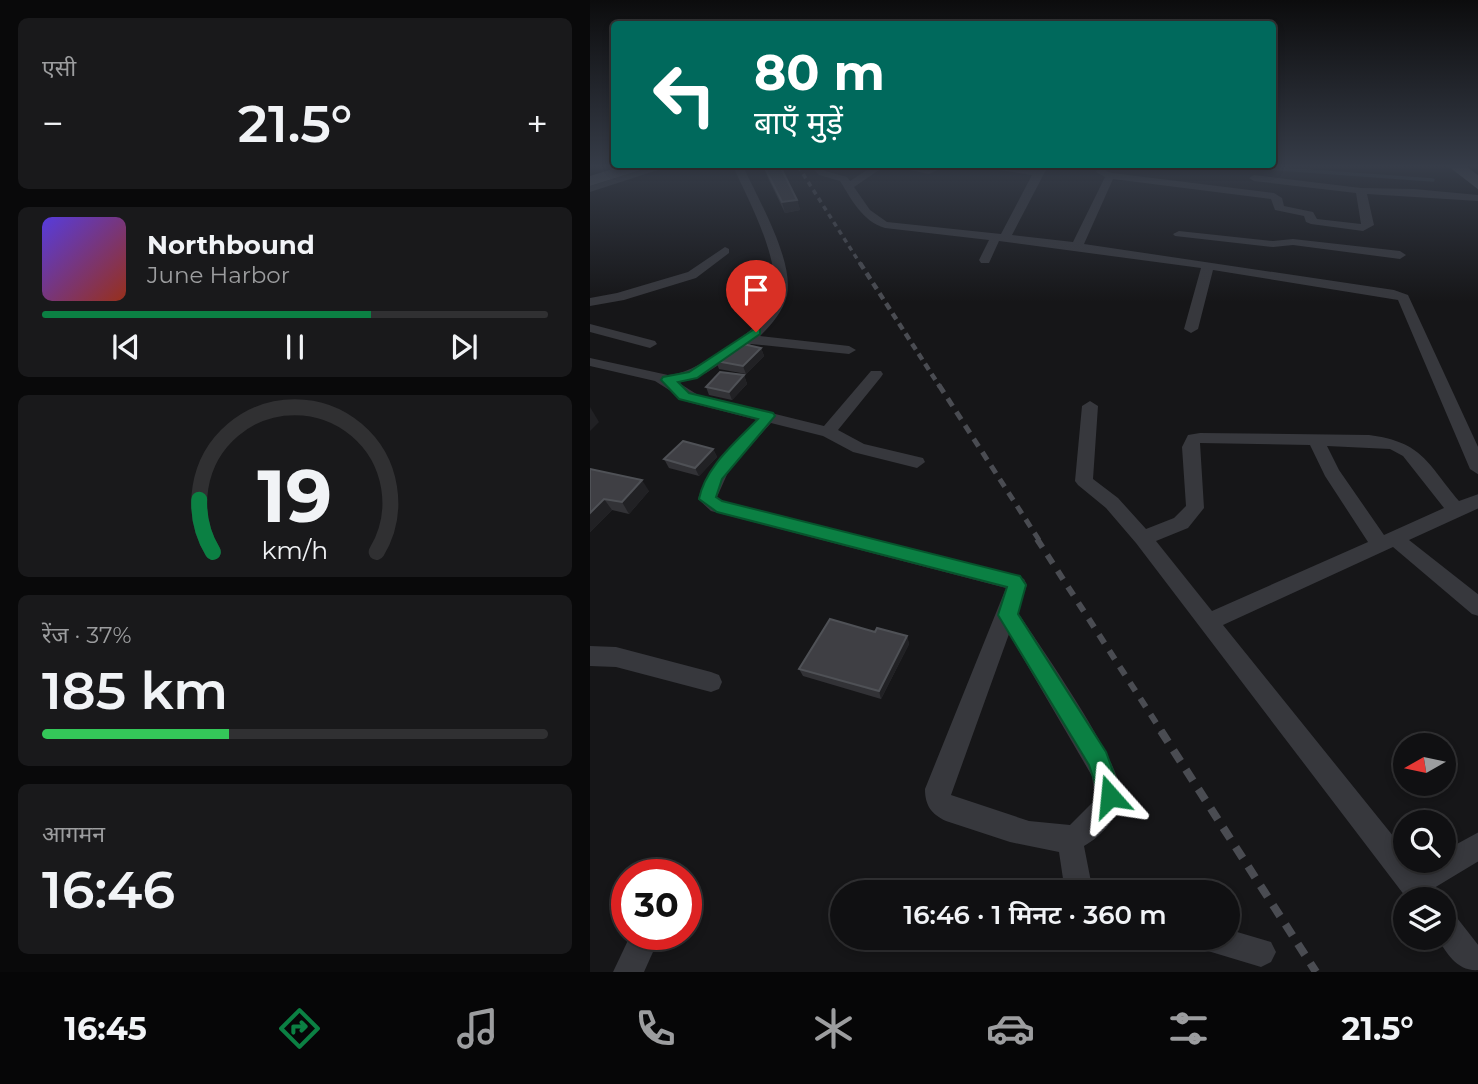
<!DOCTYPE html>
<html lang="hi">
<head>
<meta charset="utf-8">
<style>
	body { margin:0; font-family:Montserrat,"Noto Sans Devanagari",sans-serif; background:#19191b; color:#f1f3f6; height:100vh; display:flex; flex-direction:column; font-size:26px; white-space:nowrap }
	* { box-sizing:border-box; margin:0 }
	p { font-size:23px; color:#9c9d9f }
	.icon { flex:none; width:38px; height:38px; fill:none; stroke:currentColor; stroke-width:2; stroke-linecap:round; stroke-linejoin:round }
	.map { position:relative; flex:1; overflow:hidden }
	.side { display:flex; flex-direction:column; gap:18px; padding:18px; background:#09090a; width:590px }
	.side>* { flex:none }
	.guide { position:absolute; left:21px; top:21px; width:665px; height:147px; border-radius:7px; box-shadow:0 4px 10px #0003,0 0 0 2px #303032; background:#00695c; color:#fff; overflow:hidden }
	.needle { width:46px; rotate:261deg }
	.fabs { position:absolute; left:803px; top:733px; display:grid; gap:14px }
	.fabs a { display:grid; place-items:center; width:63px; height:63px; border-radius:50%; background:#101012; box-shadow:0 4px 10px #0003,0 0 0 2px #303032; font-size:35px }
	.speed { position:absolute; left:21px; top:859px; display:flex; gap:14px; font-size:35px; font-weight:700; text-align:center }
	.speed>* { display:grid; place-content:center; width:91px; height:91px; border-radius:50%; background:#101012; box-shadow:0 4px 10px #0003,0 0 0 2px #303032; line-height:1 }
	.speed .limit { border:10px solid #d22; background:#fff; color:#111 }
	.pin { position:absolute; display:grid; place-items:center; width:60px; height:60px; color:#fff; margin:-72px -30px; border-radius:50% 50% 50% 0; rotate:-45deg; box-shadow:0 0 7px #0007 }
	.pin .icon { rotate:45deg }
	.me { position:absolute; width:77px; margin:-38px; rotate:342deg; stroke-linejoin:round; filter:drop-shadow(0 0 5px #0008) }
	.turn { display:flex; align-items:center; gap:24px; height:147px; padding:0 28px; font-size:32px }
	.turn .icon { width:91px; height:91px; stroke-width:2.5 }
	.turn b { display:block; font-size:49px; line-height:60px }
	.big { font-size:52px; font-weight:600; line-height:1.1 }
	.side .widget { flex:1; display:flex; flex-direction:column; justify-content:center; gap:10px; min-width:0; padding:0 24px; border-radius:10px; background:#19191b }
	.side .dial { align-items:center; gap:0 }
	.dial svg { height:182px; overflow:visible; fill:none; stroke:#303032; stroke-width:7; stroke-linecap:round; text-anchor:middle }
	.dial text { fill:#f1f3f6; stroke:none }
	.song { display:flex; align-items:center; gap:21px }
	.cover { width:84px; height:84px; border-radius:10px; background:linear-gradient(135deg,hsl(250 70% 55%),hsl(10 70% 35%)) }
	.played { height:7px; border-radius:4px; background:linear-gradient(90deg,#0b8043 65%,#303032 65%) }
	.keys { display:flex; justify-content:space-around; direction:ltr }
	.heat { display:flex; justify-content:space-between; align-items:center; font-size:38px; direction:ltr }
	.charge { height:10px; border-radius:5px; background:linear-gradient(90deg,#34c759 37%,#303032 0) }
	.trip { position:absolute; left:240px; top:880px; width:410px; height:70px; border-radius:35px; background:#101012; box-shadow:0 4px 10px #0003,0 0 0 2px #303032; font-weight:600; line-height:70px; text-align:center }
	.menu { display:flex; height:112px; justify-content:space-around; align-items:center; background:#060607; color:#9c9d9f }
	.menu .icon { width:49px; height:49px }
	.menu .on { color:#0b8043 }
	.menu b { font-size:32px; color:#f1f3f6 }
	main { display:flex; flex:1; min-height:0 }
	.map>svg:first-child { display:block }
</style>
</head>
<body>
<main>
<section class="side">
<div class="widget"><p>एसी</p>
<div class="heat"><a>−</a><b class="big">21.5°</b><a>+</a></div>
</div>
<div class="widget">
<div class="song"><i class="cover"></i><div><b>Northbound</b><p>June Harbor</p></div></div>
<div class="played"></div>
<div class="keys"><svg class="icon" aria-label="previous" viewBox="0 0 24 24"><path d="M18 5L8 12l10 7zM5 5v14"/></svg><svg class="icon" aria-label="pause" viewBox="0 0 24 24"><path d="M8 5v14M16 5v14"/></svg><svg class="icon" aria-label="next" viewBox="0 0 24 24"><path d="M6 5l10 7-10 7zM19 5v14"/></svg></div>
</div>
<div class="widget dial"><svg viewBox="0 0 100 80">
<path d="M14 69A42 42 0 1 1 86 69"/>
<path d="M14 69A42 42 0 0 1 8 46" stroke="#0b8043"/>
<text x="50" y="56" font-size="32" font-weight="700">19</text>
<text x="50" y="72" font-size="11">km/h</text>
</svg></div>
<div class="widget"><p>रेंज · 37%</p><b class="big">185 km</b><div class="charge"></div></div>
<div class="widget"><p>आगमन</p><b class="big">16:46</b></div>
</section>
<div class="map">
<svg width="889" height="972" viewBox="0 0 889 972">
	<rect width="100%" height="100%" fill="#161618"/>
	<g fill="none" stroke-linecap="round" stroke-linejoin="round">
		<polyline stroke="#2c353c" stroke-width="3.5" points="647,166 843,180"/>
		<g fill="#37383d" fill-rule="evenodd">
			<polygon points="64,166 80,166 0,192 0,186"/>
			<path d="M 143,166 L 153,166 C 168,199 204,260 197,295 C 193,312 181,325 170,336 L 259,346 L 266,350 L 259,354 L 161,344 L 116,373 L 89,383 L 108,395 L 234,426 L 281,371 L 291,371 L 293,374 L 291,377 L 248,430 L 274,444 L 333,458 L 335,462 L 327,468 L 263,452 L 233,436 L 181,423 L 139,470 L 127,497 L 133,501 L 423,574 L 434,579 L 437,585 L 427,611 C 449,645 532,762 531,795 C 530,816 512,836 494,846 L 503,892 L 475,892 L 469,852 L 420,842 L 356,821 C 341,814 335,805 335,789 L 416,588 L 121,511 L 108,499 C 118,466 143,444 167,420 L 98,402 L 65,381 L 0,366 L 0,358 L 78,375 C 101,373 117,359 136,348 C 153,336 173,324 181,303 C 196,268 158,200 143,166 ZM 419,634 L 502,776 L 505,800 L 480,825 L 439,821 L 361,795 Z"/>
			<path d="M 221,166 L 231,166 L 235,171 L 257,177 L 260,181 L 283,166 L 295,166 L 264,187 L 280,210 L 297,222 L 411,234 L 442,175 L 396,168 L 411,166 L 445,170 L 448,166 L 458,166 L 422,235 L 483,242 L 515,177 L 506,172 L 509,166 L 519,166 L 516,171 L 522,173 L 684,193 L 692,198 L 694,206 L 723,212 L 727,219 L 771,224 L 766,193 L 664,181 L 659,178 L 664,175 L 771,188 L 824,189 L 889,195 L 889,201 L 777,194 L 784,225 L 773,231 L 721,224 L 716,222 L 714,216 L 685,210 L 681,199 L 523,179 L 494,244 L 804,290 L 818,295 L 889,449 L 889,475 L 880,469 L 808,300 L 623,270 L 608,329 L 601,333 L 594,329 L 611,268 L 409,241 L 399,263 L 391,263 L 389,260 L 399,240 L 295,228 C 272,221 262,200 250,181 L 229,175 Z"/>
			<polygon points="302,166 355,166 339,174"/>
			<polygon points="589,231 683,241 703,239 810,251 816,255 810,259 703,245 683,247 585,236 583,234"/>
			<polygon points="135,247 139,249 139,253 106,278 34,300 0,306 0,298 27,293 98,272"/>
			<polygon points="0,324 65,341 67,344 60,348 0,332"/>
			<path d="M 500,401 L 508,406 L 503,479 L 528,498 L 556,529 L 584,518 L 596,506 L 592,447 L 598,435 L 610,433 L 779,435 C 833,442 837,463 869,501 L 889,494 L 889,508 L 819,540 L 889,595 L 889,616 L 882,614 L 803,547 L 633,625 L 816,852 L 816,861 L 822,861 L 828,868 L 839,861 L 854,861 L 854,851 L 889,832 L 889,861 L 844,888 L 850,900 L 818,900 L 546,543 L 516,508 L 488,485 L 485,481 L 492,406 ZM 610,443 L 720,445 L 735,476 L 778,542 L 622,611 L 566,541 L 598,528 L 614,508 ZM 737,446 L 800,449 L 813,456 L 854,508 L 794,535 L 749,470 Z"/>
			<polygon points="0,646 26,647 121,672 129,675 132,682 129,689 121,692 26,667 0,666"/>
			<path d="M 854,910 L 864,914 L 889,946 L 889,970 C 867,972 857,953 847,938 L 854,938 Z"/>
			<polygon points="637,929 681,942 686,952 681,962 671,967 608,948 604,938 637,938"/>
			<polygon points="41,934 71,934 54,972 23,972"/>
		</g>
		<g fill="#53555c" fill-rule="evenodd">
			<polygon points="32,166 57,166 54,169 0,186 0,176"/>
			<polygon points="858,166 876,166 889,176 889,190"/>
		</g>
		<polyline stroke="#4a4c52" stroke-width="3.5" stroke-dasharray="5 4.5" stroke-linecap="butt" points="208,166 271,265"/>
		<polyline stroke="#4a4c52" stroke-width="4.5" stroke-dasharray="7 5" stroke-linecap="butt" points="270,263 350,387"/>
		<polyline stroke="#4a4c52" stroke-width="5" stroke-dasharray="9 7" stroke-linecap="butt" points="349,385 449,540"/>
		<polyline stroke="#4a4c52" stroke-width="6" stroke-dasharray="10 9" stroke-linecap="butt" points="447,539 572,732"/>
		<polyline stroke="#4a4c52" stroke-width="8" stroke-dasharray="13 10" stroke-linecap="butt" points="571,731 726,972"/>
	</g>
	<g fill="#323236">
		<polygon points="174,166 207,200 210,210 195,213 177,176"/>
		<polygon points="171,348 174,356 156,374 129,369 126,361"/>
		<polygon points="154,375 157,384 142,400 119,395 116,387"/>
		<polygon points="123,449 127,457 109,476 79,468 74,459"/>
		<polygon points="0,469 59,491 39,514 22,510 0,532"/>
		<polygon points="285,632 317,636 319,644 291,699 213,676 209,669"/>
	</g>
	<g fill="#212124">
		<polygon points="207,200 210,210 195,213 192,202"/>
		<polygon points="171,348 174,356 156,374 153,366"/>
		<polygon points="154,375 157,384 142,400 139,392"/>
		<polygon points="0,407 9,422 0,431"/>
		<polygon points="123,449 127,457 109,476 105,468"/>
		<polygon points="52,480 59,491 39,514 32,502"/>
		<polygon points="14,499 22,510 0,532 0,513"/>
		<polygon points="317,636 319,644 291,699 289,691"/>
	</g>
	<g fill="#3f3f44" stroke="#4f5156" stroke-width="2">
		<polygon points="174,166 190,166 207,200 192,202"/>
		<polygon points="153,344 171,348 153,366 126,361"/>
		<polygon points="130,372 154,375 139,392 116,387"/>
		<polygon points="93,441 123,449 105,468 74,459"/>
		<polygon points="0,469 52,480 32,502 14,499 0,513"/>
		<polygon points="240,619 285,632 287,628 317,636 289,691 209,669"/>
	</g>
	<linearGradient id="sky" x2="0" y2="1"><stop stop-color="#0c0c0d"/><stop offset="0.55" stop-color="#363c48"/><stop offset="1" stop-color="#363c48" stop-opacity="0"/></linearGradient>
	<rect width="889" height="302" fill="url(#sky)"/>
	<path fill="#0b8043" stroke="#07532c" stroke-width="2" d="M 166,328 L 170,329 L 170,334 L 107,378 L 88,382 L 99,393 L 183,413 L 185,416 L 132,479 L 126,497 L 132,501 L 430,576 L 436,585 L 428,614 L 516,752 L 532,796 L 529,804 L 520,807 L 512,804 L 499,765 L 411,620 L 408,615 L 417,587 L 127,512 L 109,499 C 115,467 146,442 168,419 L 89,399 L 71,380 L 73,377 L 99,372 Z"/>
</svg>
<div class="fabs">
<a><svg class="needle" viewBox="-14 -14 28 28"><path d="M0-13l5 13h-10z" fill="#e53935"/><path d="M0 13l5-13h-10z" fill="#9c9d9f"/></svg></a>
<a><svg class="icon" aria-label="search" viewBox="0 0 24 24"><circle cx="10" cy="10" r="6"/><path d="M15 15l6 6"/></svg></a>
<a><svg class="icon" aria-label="layers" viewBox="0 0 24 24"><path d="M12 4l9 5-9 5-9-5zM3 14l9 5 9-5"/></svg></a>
</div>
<div class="speed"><div class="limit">30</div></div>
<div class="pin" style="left:166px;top:332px;background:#d93025"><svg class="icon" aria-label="arrive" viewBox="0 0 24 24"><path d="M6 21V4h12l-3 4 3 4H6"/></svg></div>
<svg class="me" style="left:520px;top:796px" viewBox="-20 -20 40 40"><path d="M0-17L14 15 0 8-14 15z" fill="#0b8043" stroke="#fff" stroke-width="4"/></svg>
<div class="trip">16:46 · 1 मिनट · 360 m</div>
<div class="guide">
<div class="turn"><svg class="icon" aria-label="left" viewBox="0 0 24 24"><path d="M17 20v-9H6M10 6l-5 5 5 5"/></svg><div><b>80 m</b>बाएँ मुड़ें</div></div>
</div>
</div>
</main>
<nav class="menu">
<b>16:45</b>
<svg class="icon on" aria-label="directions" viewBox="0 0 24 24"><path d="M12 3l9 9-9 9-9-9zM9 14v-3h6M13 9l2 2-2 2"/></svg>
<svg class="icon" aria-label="music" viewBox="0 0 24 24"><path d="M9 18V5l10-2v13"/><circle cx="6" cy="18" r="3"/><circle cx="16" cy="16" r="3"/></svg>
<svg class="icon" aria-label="phone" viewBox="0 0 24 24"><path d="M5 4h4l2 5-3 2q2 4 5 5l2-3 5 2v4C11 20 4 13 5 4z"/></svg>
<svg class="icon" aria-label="climate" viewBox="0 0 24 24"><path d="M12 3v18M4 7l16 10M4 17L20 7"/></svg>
<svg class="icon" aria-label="car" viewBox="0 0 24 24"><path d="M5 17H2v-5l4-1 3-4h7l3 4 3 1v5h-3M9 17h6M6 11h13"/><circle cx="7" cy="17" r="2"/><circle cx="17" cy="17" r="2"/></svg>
<svg class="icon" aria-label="filters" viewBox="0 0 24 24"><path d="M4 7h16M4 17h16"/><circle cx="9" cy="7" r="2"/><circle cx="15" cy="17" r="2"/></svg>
<b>21.5°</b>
</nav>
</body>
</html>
